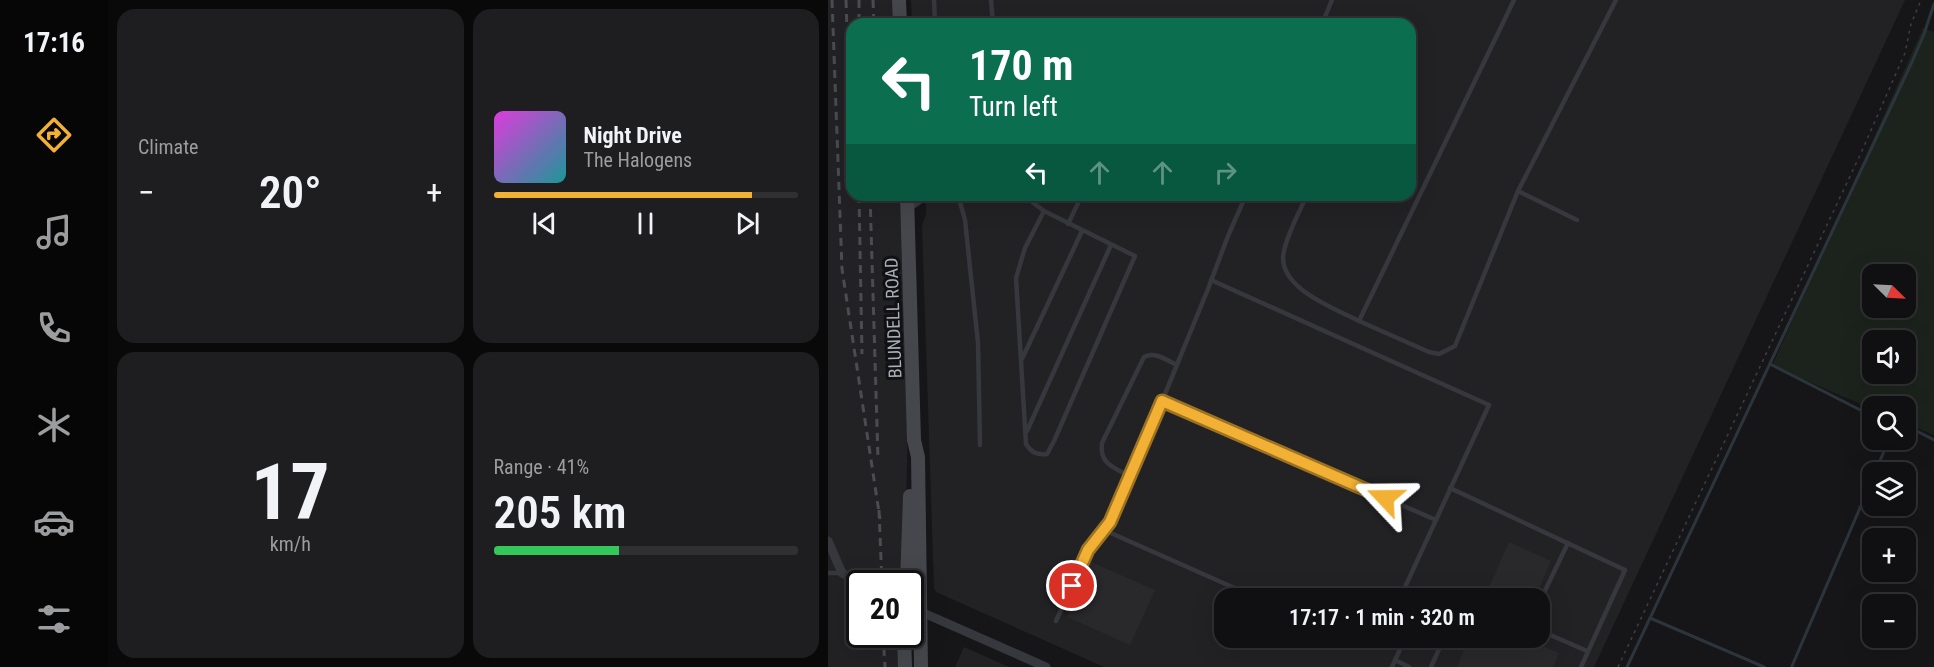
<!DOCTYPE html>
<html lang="en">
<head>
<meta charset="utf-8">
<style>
	body { margin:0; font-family:"Roboto Condensed",sans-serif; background:#1e1e20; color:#f1f3f6; height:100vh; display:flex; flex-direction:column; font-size:22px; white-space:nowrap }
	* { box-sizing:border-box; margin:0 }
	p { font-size:20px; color:#9c9d9f }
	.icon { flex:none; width:33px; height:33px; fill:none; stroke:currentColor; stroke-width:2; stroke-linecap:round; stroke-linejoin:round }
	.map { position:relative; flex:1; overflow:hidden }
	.details { display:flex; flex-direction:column; gap:9px; padding:9px; background:#09090a; width:720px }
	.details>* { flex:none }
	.banner { position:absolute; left:18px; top:18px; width:570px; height:183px; border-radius:18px; box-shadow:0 6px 24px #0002,0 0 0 2px #303032; background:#0b6e4f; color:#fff; overflow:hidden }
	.needle { width:39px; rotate:114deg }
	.tools { position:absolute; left:1034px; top:264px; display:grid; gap:12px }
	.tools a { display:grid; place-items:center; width:54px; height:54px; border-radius:12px; background:#101012; box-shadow:0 6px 24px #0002,0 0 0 2px #303032; font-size:30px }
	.speed { position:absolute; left:18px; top:570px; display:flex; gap:12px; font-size:30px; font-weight:700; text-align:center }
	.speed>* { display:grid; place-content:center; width:78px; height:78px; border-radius:50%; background:#101012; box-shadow:0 6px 24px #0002,0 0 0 2px #303032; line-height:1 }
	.speed .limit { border:3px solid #111; border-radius:9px; background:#fff; color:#111 }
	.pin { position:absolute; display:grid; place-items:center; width:51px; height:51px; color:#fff; margin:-26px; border:3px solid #fff; border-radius:50%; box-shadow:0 2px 6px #0007 }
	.me { position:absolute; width:66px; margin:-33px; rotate:293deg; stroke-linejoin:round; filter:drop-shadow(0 0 4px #0008) }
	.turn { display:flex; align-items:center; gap:21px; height:126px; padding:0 24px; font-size:27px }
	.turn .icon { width:78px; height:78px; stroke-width:2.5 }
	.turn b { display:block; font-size:42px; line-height:51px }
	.lanes { display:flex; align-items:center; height:57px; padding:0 24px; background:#0003; justify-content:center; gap:30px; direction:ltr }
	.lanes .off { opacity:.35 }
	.big { font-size:45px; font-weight:600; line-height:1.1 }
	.details .tile { flex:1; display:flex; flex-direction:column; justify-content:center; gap:9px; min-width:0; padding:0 21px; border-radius:18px; background:#1e1e20 }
	.details .dial { align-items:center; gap:0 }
	.dial b { font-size:78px; line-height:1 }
	.song { display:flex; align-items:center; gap:18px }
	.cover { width:72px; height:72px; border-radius:9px; background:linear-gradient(135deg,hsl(300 70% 55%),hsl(180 70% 35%)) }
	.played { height:6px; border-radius:3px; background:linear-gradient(90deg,#f2b134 85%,#303032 85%) }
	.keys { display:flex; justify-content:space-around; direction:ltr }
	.heat { display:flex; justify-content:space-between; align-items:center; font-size:33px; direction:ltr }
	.charge { height:9px; border-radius:4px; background:linear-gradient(90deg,#34c759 41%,#303032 0) }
	.details .tiles { flex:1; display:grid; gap:9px; grid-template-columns:repeat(2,1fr) }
	.trip { position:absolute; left:386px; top:588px; width:336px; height:60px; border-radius:18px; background:#101012; box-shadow:0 6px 24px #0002,0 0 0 2px #303032; font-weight:600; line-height:60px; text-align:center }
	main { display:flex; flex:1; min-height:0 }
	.tabs { display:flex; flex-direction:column; width:108px; justify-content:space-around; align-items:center; background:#060607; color:#9c9d9f }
	.tabs .icon { width:42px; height:42px }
	.tabs .on { color:#f2b134 }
	.tabs b { font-size:27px; color:#f1f3f6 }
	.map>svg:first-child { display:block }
</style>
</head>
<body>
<main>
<nav class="tabs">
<b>17:16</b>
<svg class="icon on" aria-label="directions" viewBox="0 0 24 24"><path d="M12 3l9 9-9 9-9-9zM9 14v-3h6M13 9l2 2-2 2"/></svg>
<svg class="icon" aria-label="music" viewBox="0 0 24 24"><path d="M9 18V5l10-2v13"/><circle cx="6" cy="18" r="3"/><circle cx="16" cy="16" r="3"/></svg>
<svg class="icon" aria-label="phone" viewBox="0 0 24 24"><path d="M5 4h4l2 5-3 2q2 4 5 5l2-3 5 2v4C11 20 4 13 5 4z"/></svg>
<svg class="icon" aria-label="climate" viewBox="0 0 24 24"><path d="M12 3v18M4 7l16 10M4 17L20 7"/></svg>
<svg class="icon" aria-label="car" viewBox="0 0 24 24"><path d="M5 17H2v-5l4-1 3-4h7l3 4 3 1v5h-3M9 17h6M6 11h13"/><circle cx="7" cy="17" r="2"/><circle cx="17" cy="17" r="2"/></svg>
<svg class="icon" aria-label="filters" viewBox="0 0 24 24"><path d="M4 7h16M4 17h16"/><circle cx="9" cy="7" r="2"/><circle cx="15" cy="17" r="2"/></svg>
</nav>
<section class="details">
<div class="tiles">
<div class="tile"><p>Climate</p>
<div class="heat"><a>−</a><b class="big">20°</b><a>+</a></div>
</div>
<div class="tile">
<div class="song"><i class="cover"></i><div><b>Night Drive</b><p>The Halogens</p></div></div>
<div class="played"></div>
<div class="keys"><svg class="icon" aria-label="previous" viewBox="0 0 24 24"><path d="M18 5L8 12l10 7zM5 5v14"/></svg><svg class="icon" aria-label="pause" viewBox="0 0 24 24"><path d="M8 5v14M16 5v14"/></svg><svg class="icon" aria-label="next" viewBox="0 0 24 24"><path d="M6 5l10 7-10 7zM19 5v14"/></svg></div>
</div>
<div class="tile dial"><b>17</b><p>km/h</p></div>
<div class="tile"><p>Range · 41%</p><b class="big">205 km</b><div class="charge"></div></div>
</div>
</section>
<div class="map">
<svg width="1106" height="667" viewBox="0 0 1106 667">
	<rect width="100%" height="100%" fill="#161618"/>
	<g fill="#222225" fill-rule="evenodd">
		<polygon points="0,0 68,0 69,24 24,24 24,195 74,195 80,414 77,567 75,577 72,580 70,578 66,581 66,583 32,584 32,634 71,635 71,667 0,667"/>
		<path d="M 83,0 L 1077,0 L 766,667 L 276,667 L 108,592 L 106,588 L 94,225 L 98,214 L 98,195 L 582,195 L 582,24 L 84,24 ZM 396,598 L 711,598 L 711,638 L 396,638 Z"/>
		<polygon points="136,647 181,667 127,667"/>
	</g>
	<path fill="#1c231d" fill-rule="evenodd" d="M 1095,28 L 1106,32 L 1106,435 L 1077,423 L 1077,406 L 1044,406 L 1044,409 L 944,366 ZM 1044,274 L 1077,274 L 1077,308 L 1044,308 ZM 1077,340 L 1077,374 L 1044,374 L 1044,340 Z"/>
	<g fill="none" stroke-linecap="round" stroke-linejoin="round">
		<g stroke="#2c353c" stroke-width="3">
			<polyline points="942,364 1044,416"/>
			<polyline points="1077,425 1106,440"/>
			<polyline points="1047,472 1061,440"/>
			<polyline points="822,618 936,667"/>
			<polyline points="964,666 1044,480"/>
			<polyline points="799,667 1084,62 1096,34 1106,4"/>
		</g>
	</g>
	<g fill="#29292c">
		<polygon points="681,542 723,561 707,598 656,598"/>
		<polygon points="263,562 327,590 302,645 239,617"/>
		<polygon points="626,638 696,638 731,653 725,667 629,667 639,643"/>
	</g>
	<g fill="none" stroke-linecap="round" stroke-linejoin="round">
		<polyline stroke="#3d3f44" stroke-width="1.5" stroke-dasharray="3 4.5" stroke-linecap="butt" points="790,667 1033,153 1077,53 1083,24 1093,0"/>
		<g stroke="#37383d" stroke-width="4.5">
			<polyline points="106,0 107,24"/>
			<polyline points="163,0 165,24"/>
			<polyline points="686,0 531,321 601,352 611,354 627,346 690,191 788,0"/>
			<polyline points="494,24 504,0"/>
			<polyline points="690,191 749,220"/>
			<polyline points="130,195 137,220 150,343 152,445"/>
			<polyline points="195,195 216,211"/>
			<path d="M 479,195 C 471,213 460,232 456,251 C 447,287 506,308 531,321"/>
			<polyline points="82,209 102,195"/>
			<path d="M 216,211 L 307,256 L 226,441 L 219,454 C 208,455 203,452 198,444 L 188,278 L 197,248 Z"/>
			<polyline points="240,224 254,195"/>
			<polyline points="383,280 661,405 572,598"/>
			<polyline points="194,359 254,231"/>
			<polyline points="334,401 608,520"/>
			<polyline points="199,431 283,245"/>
			<path d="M 301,476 C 285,467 271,463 274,443 L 316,357 C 327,351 338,360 349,365"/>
			<polyline points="622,488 797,570 753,667"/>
			<polyline points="276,530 429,598"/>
			<polyline points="0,573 14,573"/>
			<polyline points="711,603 740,543"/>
			<polyline points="228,621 260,550 282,522 337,394 380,289 400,236 418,195"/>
			<polyline points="711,630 759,651"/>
			<polyline points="517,638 535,643 548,638"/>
			<polyline points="601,638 614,643"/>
			<polyline points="567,660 581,667"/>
			<polyline points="564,667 577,638"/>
			<polyline points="603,667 616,638"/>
		</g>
		<g stroke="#37383d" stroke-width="9">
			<polyline points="0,541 14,573 36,584"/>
			<polyline points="82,607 218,667"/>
		</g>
		<g stroke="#45474d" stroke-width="14">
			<polyline points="71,0 72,24"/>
			<polyline points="79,195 86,440 90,457 93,667"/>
			<polyline points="79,584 82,496"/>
			<polyline points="76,634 77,667"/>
		</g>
		<g stroke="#4a4c52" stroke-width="3" stroke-dasharray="8 6" stroke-linecap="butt">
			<polyline points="4,0 14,269 52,519"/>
			<polyline points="18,0 24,190"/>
			<polyline points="31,0 31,24"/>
			<polyline points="45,0 46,24"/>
			<polyline points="31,195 34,354"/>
			<polyline points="42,195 50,459"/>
			<polyline points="51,510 54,584"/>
			<polyline points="55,634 57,667"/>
		</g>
	</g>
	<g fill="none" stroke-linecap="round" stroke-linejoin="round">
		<g stroke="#9d7322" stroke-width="15">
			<polyline id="route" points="244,586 260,550 282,522 334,401 557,498"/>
		</g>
		<use href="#route" stroke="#f2b134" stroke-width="10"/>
	</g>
	<g text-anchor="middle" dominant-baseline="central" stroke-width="6" stroke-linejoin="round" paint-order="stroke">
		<g font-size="18" fill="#a8adb8" stroke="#111113">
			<text transform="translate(65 318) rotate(-92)">BLUNDELL ROAD</text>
		</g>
	</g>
</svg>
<div class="tools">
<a><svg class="needle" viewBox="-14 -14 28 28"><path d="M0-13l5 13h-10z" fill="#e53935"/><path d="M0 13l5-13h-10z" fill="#9c9d9f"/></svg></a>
<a><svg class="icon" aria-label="sound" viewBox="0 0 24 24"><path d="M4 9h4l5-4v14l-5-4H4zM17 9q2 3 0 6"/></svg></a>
<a><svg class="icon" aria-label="search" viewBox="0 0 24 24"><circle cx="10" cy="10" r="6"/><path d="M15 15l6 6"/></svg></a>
<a><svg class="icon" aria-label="layers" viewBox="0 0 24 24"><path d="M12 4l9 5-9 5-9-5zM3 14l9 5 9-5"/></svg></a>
<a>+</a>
<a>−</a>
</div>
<div class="speed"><div class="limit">20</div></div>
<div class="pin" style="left:244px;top:586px;background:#d93025"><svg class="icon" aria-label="arrive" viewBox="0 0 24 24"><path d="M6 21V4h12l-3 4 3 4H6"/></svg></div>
<svg class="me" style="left:557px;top:498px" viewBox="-20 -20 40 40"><path d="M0-17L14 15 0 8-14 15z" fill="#f2b134" stroke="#fff" stroke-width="4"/></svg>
<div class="trip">17:17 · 1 min · 320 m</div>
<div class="banner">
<div class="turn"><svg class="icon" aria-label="left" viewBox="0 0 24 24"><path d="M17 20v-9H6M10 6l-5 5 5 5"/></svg><div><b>170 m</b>Turn left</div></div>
<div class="lanes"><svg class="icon" aria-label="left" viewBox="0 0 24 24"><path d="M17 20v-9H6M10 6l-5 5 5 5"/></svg><svg class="icon off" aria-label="ahead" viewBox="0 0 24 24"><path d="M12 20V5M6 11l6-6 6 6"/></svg><svg class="icon off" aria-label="ahead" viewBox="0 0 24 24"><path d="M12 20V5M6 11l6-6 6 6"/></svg><svg class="icon off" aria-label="right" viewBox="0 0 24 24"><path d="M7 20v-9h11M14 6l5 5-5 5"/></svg></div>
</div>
</div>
</main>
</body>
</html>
